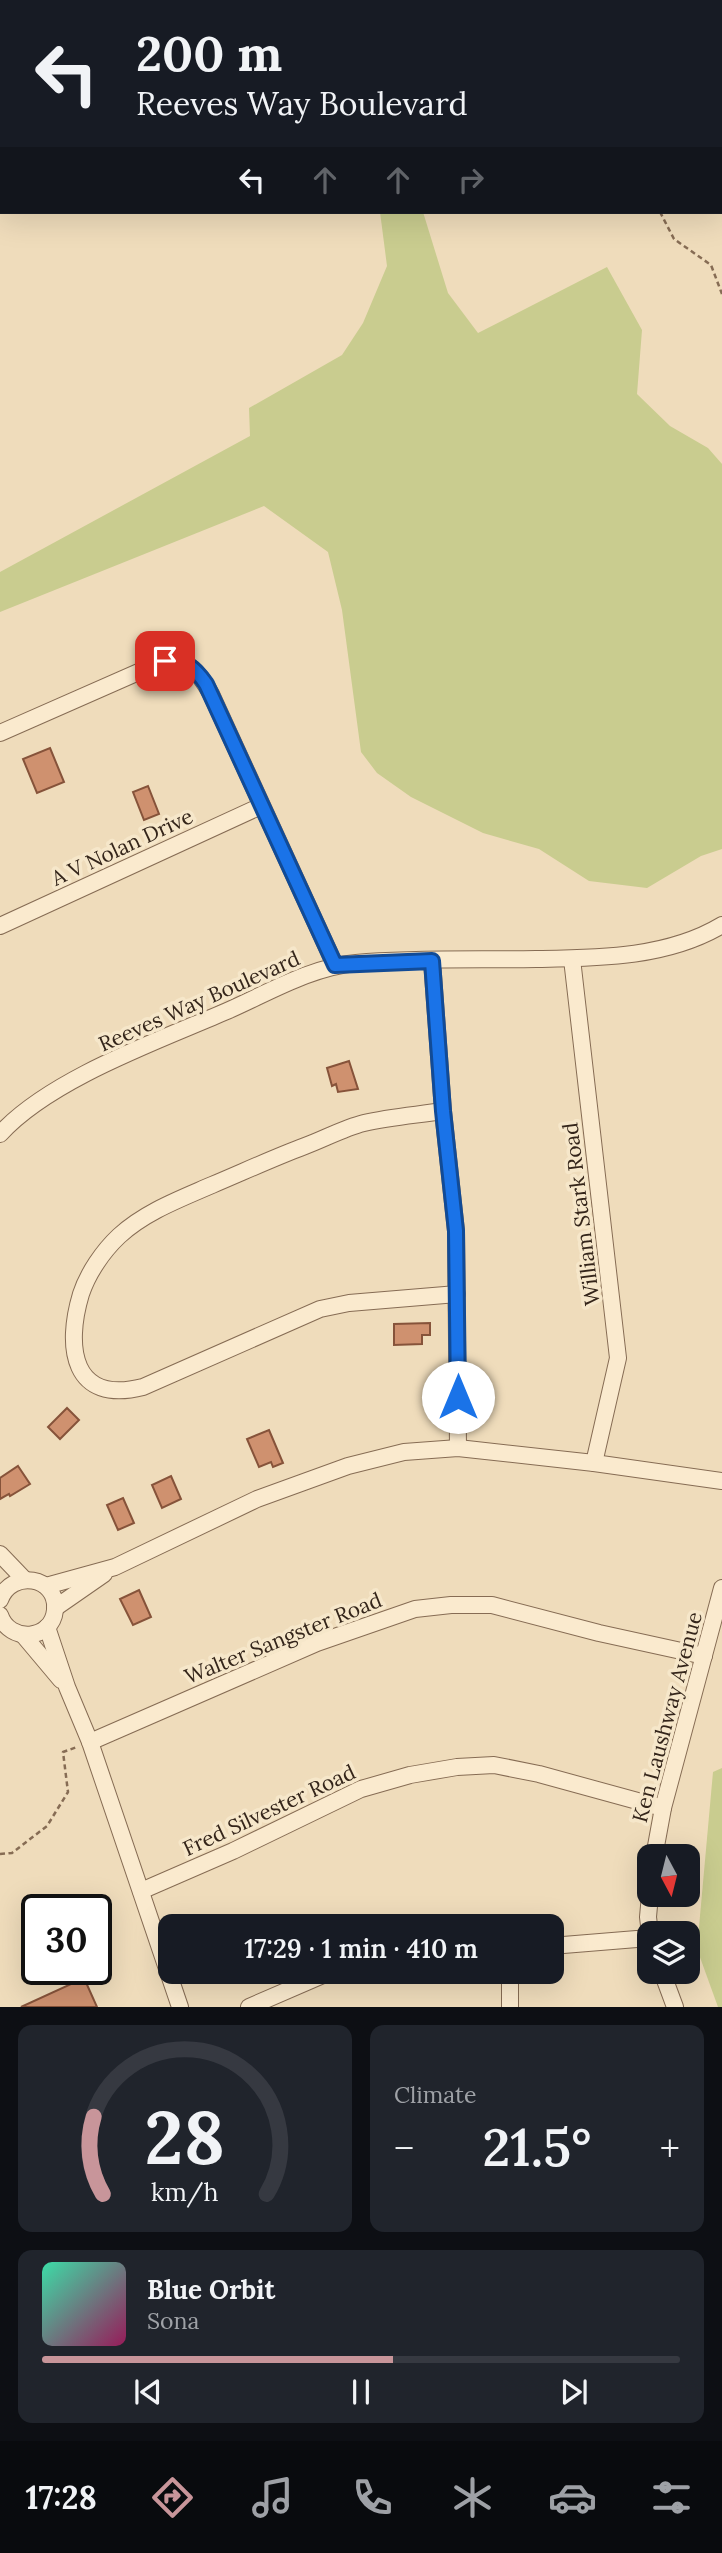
<!DOCTYPE html>
<html lang="en">
<head>
<meta charset="utf-8">
<style>
	body { margin:0; font-family:Lora,serif; background:#20242c; color:#f1f3f6; height:100vh; display:flex; flex-direction:column; font-size:26px; white-space:nowrap }
	* { box-sizing:border-box; margin:0 }
	p { font-size:23px; color:#9ea1a6 }
	.icon { flex:none; width:38px; height:38px; fill:none; stroke:currentColor; stroke-width:2; stroke-linecap:round; stroke-linejoin:round }
	.map { position:relative; height:2007px; overflow:hidden }
	.panel { display:flex; flex-direction:column; gap:18px; padding:18px; background:#0d0f14; flex:1 }
	.panel>* { flex:none }
	.top-card { position:absolute; left:0px; top:0px; width:723px; height:214px; box-shadow:0 7px 28px #0002; background:#171b24; color:#f1f3f6; overflow:hidden }
	.needle { width:46px; rotate:173deg }
	.tools { position:absolute; left:637px; top:1844px; display:grid; gap:14px }
	.tools a { display:grid; place-items:center; width:63px; height:63px; border-radius:14px; background:#171b24; box-shadow:0 7px 28px #0002; font-size:35px }
	.speed { position:absolute; left:21px; top:1894px; display:flex; gap:14px; font-size:35px; font-weight:700; text-align:center }
	.speed>* { display:grid; place-content:center; width:91px; height:91px; border-radius:50%; background:#171b24; box-shadow:0 7px 28px #0002; line-height:1 }
	.speed .limit { border:4px solid #111; border-radius:10px; background:#fff; color:#111 }
	.pin { position:absolute; display:grid; place-items:center; width:60px; height:60px; color:#fff; margin:-30px; border-radius:14px; box-shadow:0 4px 10px #0006 }
	.me { position:absolute; width:77px; margin:-38px; rotate:0deg; stroke-linejoin:round; filter:drop-shadow(0 0 5px #0008) }
	.turn { display:flex; align-items:center; gap:24px; height:147px; padding:0 21px; font-size:32px }
	.turn .icon { width:91px; height:91px; stroke-width:2.5 }
	.turn b { display:block; font-size:49px; line-height:60px }
	.lanes { display:flex; align-items:center; height:66px; padding:0 21px; background:#0003; justify-content:center; gap:35px; direction:ltr }
	.lanes .off { opacity:.35 }
	.big { font-size:52px; font-weight:600; line-height:1.1 }
	.panel .widget { flex:1; display:flex; flex-direction:column; justify-content:center; gap:10px; min-width:0; padding:0 24px; border-radius:14px; background:#20242c }
	.panel .dial { align-items:center; gap:0 }
	.dial svg { height:182px; overflow:visible; fill:none; stroke:#363941; stroke-width:7; stroke-linecap:round; text-anchor:middle }
	.dial text { fill:#f1f3f6; stroke:none }
	.song { display:flex; align-items:center; gap:21px }
	.cover { width:84px; height:84px; border-radius:10px; background:linear-gradient(135deg,hsl(160 70% 55%),hsl(330 70% 35%)) }
	.played { height:7px; border-radius:4px; background:linear-gradient(90deg,#c8959a 55%,#363941 55%) }
	.keys { display:flex; justify-content:space-around; direction:ltr }
	.heat { display:flex; justify-content:space-between; align-items:center; font-size:38px; direction:ltr }
	.panel .tiles { flex:1; display:grid; gap:18px; grid-template-columns:1fr 1fr }
	.widget:last-child { grid-column:span 2 }
	.trip { position:absolute; left:158px; top:1914px; width:406px; height:70px; border-radius:14px; background:#171b24; box-shadow:0 7px 28px #0002; font-weight:600; line-height:70px; text-align:center }
	.menu { display:flex; height:112px; justify-content:space-around; align-items:center; background:#090b0e; color:#9ea1a6 }
	.menu .icon { width:49px; height:49px }
	.menu .on { color:#c8959a }
	.menu b { font-size:32px; color:#f1f3f6 }
	.map>svg:first-child { display:block }
</style>
</head>
<body>
<div class="map">
<svg width="722" height="2007" viewBox="0 0 722 2007">
	<rect width="100%" height="100%" fill="#efdcbb"/>
	<g fill="#c9cc8f">
		<polygon points="380,212 423,212 448,293 478,333 607,267 642,330 637,394 670,426 708,448 722,464 722,849 701,856 647,888 589,881 539,849 483,833 411,797 377,773 361,752 342,610 328,552 264,506 0,612 0,572 250,436 249,408 342,355 363,323 387,266"/>
		<polygon points="722,1768 722,2007 718,2007 697,1949 713,1772"/>
	</g>
	<g fill="#cf916f" stroke="#86533a" stroke-width="2">
		<polygon points="50,748 64,782 37,793 23,759"/>
		<polygon points="148,786 159,814 144,820 133,792"/>
		<polygon points="349,1061 358,1089 338,1092 336,1084 332,1086 327,1068"/>
		<polygon points="430,1323 430,1335 422,1335 422,1344 394,1345 394,1324"/>
		<polygon points="67,1408 79,1420 60,1439 48,1427"/>
		<polygon points="269,1430 283,1463 273,1467 271,1462 259,1467 247,1439"/>
		<polygon points="18,1466 30,1484 10,1496 9,1494 0,1499 0,1478"/>
		<polygon points="171,1476 181,1499 162,1508 152,1485"/>
		<polygon points="123,1498 134,1523 118,1530 107,1505"/>
		<polygon points="139,1590 151,1617 133,1625 120,1599"/>
		<polygon points="84,1978 97,2007 21,2007"/>
	</g>
	<g fill="none" stroke-linecap="round" stroke-linejoin="round">
		<g stroke="#866c54" stroke-width="18">
			<g id="minor">
				<path d="M 0,733 L 159,663 C 186,655 199,672 211,694 L 335,965"/>
				<polyline points="0,926 261,806"/>
				<polyline points="572,959 618,1358 594,1463"/>
				<polyline points="432,961 443,1111 456,1231 458,1448"/>
				<path d="M 443,1111 C 417,1115 390,1117 364,1123 C 344,1128 324,1139 305,1146 C 273,1158 243,1172 212,1185 C 180,1199 145,1212 119,1236 C 103,1251 88,1273 81,1294 C 65,1347 72,1405 143,1387 L 320,1309 L 349,1303 L 457,1294"/>
				<path d="M 0,1134 C 50,1079 158,1041 227,1011 C 268,993 311,967 356,963 C 415,958 476,960 536,959 C 598,958 667,958 722,925"/>
				<polyline points="0,1554 24,1579"/>
				<polyline points="46,1586 115,1567 257,1499 348,1466 404,1452 458,1448 594,1463 722,1481"/>
				<path d="M 0,1600 C 11,1569 58,1576 55,1610 C 52,1641 9,1643 0,1615"/>
				<polyline points="55,1608 104,1574"/>
				<polyline points="47,1627 67,1687 90,1742 180,2007"/>
				<polyline points="24,1636 61,1680"/>
				<polyline points="90,1742 317,1643 415,1609 451,1605 492,1605 599,1633 704,1656"/>
				<polyline points="654,1857 663,1808 722,1588"/>
				<polyline points="141,1891 233,1851 361,1789 410,1775 457,1767 494,1765 539,1774 663,1808"/>
				<polyline points="650,1895 648,1917 650,1934"/>
				<polyline points="551,1946 649,1938"/>
				<polyline points="662,1972 675,2007"/>
				<polyline points="249,2007 330,1972"/>
				<polyline points="510,2007 510,1972"/>
			</g>
		</g>
		<g stroke="#866c54" stroke-width="2.5" stroke-dasharray="5 3.5" stroke-linecap="butt">
			<polyline points="680,0 680,2"/>
			<polyline points="660,212 674,239 711,265 722,294"/>
			<polyline points="0,1854 12,1853 47,1826 68,1792 63,1752 77,1747"/>
		</g>
		<use href="#minor" stroke="#faeace" stroke-width="16"/>
	</g>
	<g fill="none" stroke-linecap="round" stroke-linejoin="round">
		<g stroke="#114b97" stroke-width="18">
			<path id="route" d="M 165,661 C 185,659 195,668 206,684 L 335,965 L 432,961 L 443,1111 L 456,1231 L 458,1397"/>
		</g>
		<use href="#route" stroke="#1a73e8" stroke-width="12"/>
	</g>
	<g text-anchor="middle" dominant-baseline="central" stroke-width="7" stroke-linejoin="round" paint-order="stroke">
		<g font-size="21" fill="#34251a" stroke="#f6e7ca">
			<text transform="translate(122 847) rotate(-25)">A V Nolan Drive</text>
			<text transform="translate(199 1001) rotate(-24)">Reeves Way Boulevard</text>
			<text transform="translate(581 1214) rotate(-97)">William Stark Road</text>
			<text transform="translate(283 1638) rotate(-22)">Walter Sangster Road</text>
			<text transform="translate(667 1717) rotate(-75)">Ken Laushway Avenue</text>
			<text transform="translate(269 1810) rotate(-25)">Fred Silvester Road</text>
		</g>
	</g>
</svg>
<div class="tools">
<a><svg class="needle" viewBox="-14 -14 28 28"><path d="M0-13l5 13h-10z" fill="#e53935"/><path d="M0 13l5-13h-10z" fill="#9ea1a6"/></svg></a>
<a><svg class="icon" aria-label="layers" viewBox="0 0 24 24"><path d="M12 4l9 5-9 5-9-5zM3 14l9 5 9-5"/></svg></a>
</div>
<div class="speed"><div class="limit">30</div></div>
<div class="pin" style="left:165px;top:661px;background:#d93025"><svg class="icon" aria-label="arrive" viewBox="0 0 24 24"><path d="M6 21V4h12l-3 4 3 4H6"/></svg></div>
<svg class="me" style="left:458px;top:1397px" viewBox="-20 -20 40 40"><circle r="19" fill="#fff"/><path d="M0-13L10 11 0 6-10 11z" fill="#1a73e8"/></svg>
<div class="trip">17:29 · 1 min · 410 m</div>
<div class="top-card">
<div class="turn"><svg class="icon" aria-label="left" viewBox="0 0 24 24"><path d="M17 20v-9H6M10 6l-5 5 5 5"/></svg><div><b>200 m</b>Reeves Way Boulevard</div></div>
<div class="lanes"><svg class="icon" aria-label="left" viewBox="0 0 24 24"><path d="M17 20v-9H6M10 6l-5 5 5 5"/></svg><svg class="icon off" aria-label="ahead" viewBox="0 0 24 24"><path d="M12 20V5M6 11l6-6 6 6"/></svg><svg class="icon off" aria-label="ahead" viewBox="0 0 24 24"><path d="M12 20V5M6 11l6-6 6 6"/></svg><svg class="icon off" aria-label="right" viewBox="0 0 24 24"><path d="M7 20v-9h11M14 6l5 5-5 5"/></svg></div>
</div>
</div>
<section class="panel">
<div class="tiles">
<div class="widget dial"><svg viewBox="0 0 100 80">
<path d="M14 69A42 42 0 1 1 86 69"/>
<path d="M14 69A42 42 0 0 1 10 35" stroke="#c8959a"/>
<text x="50" y="56" font-size="32" font-weight="700">28</text>
<text x="50" y="72" font-size="11">km/h</text>
</svg></div>
<div class="widget"><p>Climate</p>
<div class="heat"><a>−</a><b class="big">21.5°</b><a>+</a></div>
</div>
<div class="widget">
<div class="song"><i class="cover"></i><div><b>Blue Orbit</b><p>Sona</p></div></div>
<div class="played"></div>
<div class="keys"><svg class="icon" aria-label="previous" viewBox="0 0 24 24"><path d="M18 5L8 12l10 7zM5 5v14"/></svg><svg class="icon" aria-label="pause" viewBox="0 0 24 24"><path d="M8 5v14M16 5v14"/></svg><svg class="icon" aria-label="next" viewBox="0 0 24 24"><path d="M6 5l10 7-10 7zM19 5v14"/></svg></div>
</div>
</div>
</section>
<nav class="menu">
<b>17:28</b>
<svg class="icon on" aria-label="directions" viewBox="0 0 24 24"><path d="M12 3l9 9-9 9-9-9zM9 14v-3h6M13 9l2 2-2 2"/></svg>
<svg class="icon" aria-label="music" viewBox="0 0 24 24"><path d="M9 18V5l10-2v13"/><circle cx="6" cy="18" r="3"/><circle cx="16" cy="16" r="3"/></svg>
<svg class="icon" aria-label="phone" viewBox="0 0 24 24"><path d="M5 4h4l2 5-3 2q2 4 5 5l2-3 5 2v4C11 20 4 13 5 4z"/></svg>
<svg class="icon" aria-label="climate" viewBox="0 0 24 24"><path d="M12 3v18M4 7l16 10M4 17L20 7"/></svg>
<svg class="icon" aria-label="car" viewBox="0 0 24 24"><path d="M5 17H2v-5l4-1 3-4h7l3 4 3 1v5h-3M9 17h6M6 11h13"/><circle cx="7" cy="17" r="2"/><circle cx="17" cy="17" r="2"/></svg>
<svg class="icon" aria-label="filters" viewBox="0 0 24 24"><path d="M4 7h16M4 17h16"/><circle cx="9" cy="7" r="2"/><circle cx="15" cy="17" r="2"/></svg>
</nav>
</body>
</html>
